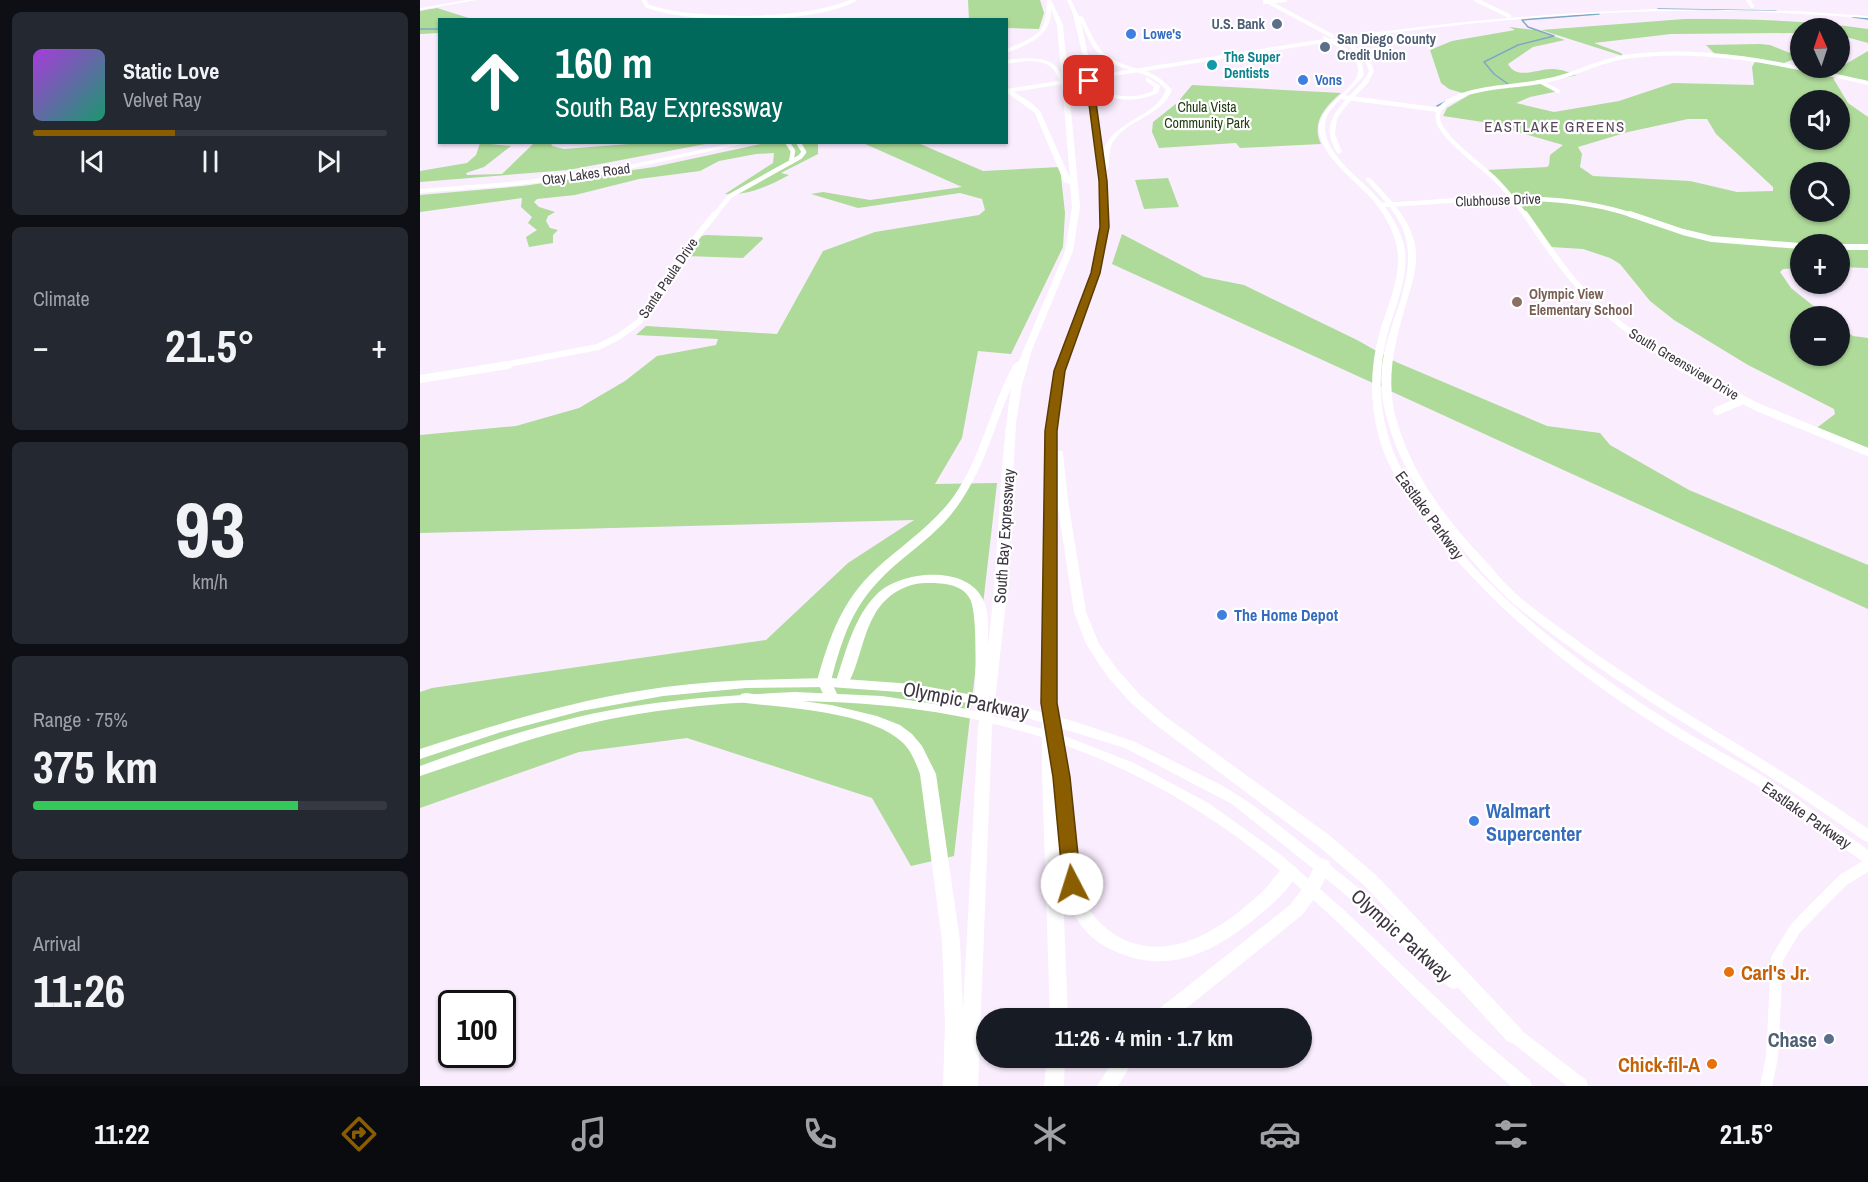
<!DOCTYPE html>
<html lang="en">
<head>
<meta charset="utf-8">
<style>
	body { margin:0; font-family:"Archivo Narrow",sans-serif; background:#242831; color:#f1f3f6; height:100vh; display:flex; flex-direction:column; font-size:22px; white-space:nowrap }
	* { box-sizing:border-box; margin:0 }
	p { font-size:20px; color:#9ea1a6 }
	.icon { flex:none; width:33px; height:33px; fill:none; stroke:currentColor; stroke-width:2; stroke-linecap:round; stroke-linejoin:round }
	.map { position:relative; flex:1; overflow:hidden }
	.drawer { display:flex; flex-direction:column; gap:12px; padding:12px; background:#0d0f14; width:420px }
	.drawer>* { flex:none }
	.banner { position:absolute; left:18px; top:18px; width:570px; height:126px; border-radius:0px; box-shadow:0 2px 4px #0004; background:#00695c; color:#fff; overflow:hidden }
	.needle { width:39px; rotate:357deg }
	.tools { position:absolute; left:1370px; top:18px; display:grid; gap:12px }
	.tools a { display:grid; place-items:center; width:60px; height:60px; border-radius:50%; background:#171b24; box-shadow:0 2px 4px #0004; font-size:30px }
	.speed { position:absolute; left:18px; top:990px; display:flex; gap:12px; font-size:30px; font-weight:700; text-align:center }
	.speed>* { display:grid; place-content:center; width:78px; height:78px; border-radius:50%; background:#171b24; box-shadow:0 2px 4px #0004; line-height:1 }
	.speed .limit { border:3px solid #111; border-radius:9px; background:#fff; color:#111 }
	.pin { position:absolute; display:grid; place-items:center; width:51px; height:51px; color:#fff; margin:-26px; border-radius:12px; box-shadow:0 3px 9px #0006 }
	.me { position:absolute; width:66px; margin:-33px; rotate:355deg; stroke-linejoin:round; filter:drop-shadow(0 0 4px #0008) }
	.turn { display:flex; align-items:center; gap:21px; height:126px; padding:0 18px; font-size:27px }
	.turn .icon { width:78px; height:78px; stroke-width:2.5 }
	.turn b { display:block; font-size:42px; line-height:51px }
	.big { font-size:45px; font-weight:800; line-height:1.1 }
	.drawer .widget { flex:1; display:flex; flex-direction:column; justify-content:center; gap:9px; min-width:0; padding:0 21px; border-radius:9px; background:#242831 }
	.drawer .dial { align-items:center; gap:0 }
	.dial b { font-size:78px; line-height:1 }
	.song { display:flex; align-items:center; gap:18px }
	.cover { width:72px; height:72px; border-radius:9px; background:linear-gradient(135deg,hsl(280 70% 55%),hsl(160 70% 35%)) }
	.played { height:6px; border-radius:3px; background:linear-gradient(90deg,#8b5d01 40%,#363941 40%) }
	.keys { display:flex; justify-content:space-around; direction:ltr }
	.heat { display:flex; justify-content:space-between; align-items:center; font-size:33px; direction:ltr }
	.charge { height:9px; border-radius:4px; background:linear-gradient(90deg,#34c759 75%,#363941 0) }
	.trip { position:absolute; left:556px; top:1008px; width:336px; height:60px; border-radius:30px; background:#171b24; box-shadow:0 2px 4px #0004; font-weight:800; line-height:60px; text-align:center }
	.tabs { display:flex; height:96px; justify-content:space-around; align-items:center; background:#090b0e; color:#9ea1a6 }
	.tabs .icon { width:42px; height:42px }
	.tabs .active { color:#8b5d01 }
	.tabs b { font-size:27px; color:#f1f3f6 }
	main { display:flex; flex:1; min-height:0 }
	.map>svg:first-child { display:block }
</style>
</head>
<body>
<main>
<section class="drawer">
<div class="widget">
<div class="song"><i class="cover"></i><div><b>Static Love</b><p>Velvet Ray</p></div></div>
<div class="played"></div>
<div class="keys"><svg class="icon" aria-label="previous" viewBox="0 0 24 24"><path d="M18 5L8 12l10 7zM5 5v14"/></svg><svg class="icon" aria-label="pause" viewBox="0 0 24 24"><path d="M8 5v14M16 5v14"/></svg><svg class="icon" aria-label="next" viewBox="0 0 24 24"><path d="M6 5l10 7-10 7zM19 5v14"/></svg></div>
</div>
<div class="widget"><p>Climate</p>
<div class="heat"><a>−</a><b class="big">21.5°</b><a>+</a></div>
</div>
<div class="widget dial"><b>93</b><p>km/h</p></div>
<div class="widget"><p>Range · 75%</p><b class="big">375 km</b><div class="charge"></div></div>
<div class="widget"><p>Arrival</p><b class="big">11:26</b></div>
</section>
<div class="map">
<svg width="1448" height="1086" viewBox="0 0 1448 1086">
	<rect width="100%" height="100%" fill="#faedfe"/>
	<g fill="#aeda9a" fill-rule="evenodd">
		<polygon points="548,0 620,0 624,13 619,29 587,28 586,20 549,19"/>
		<polygon points="17,8 52,19 20,20 19,33 0,34 0,11"/>
		<path d="M 1265,19 C 1326,19 1387,20 1448,29 L 1448,43 L 1419,35 L 1419,28 L 1380,28 L 1374,33 L 1251,34 L 1174,43 L 1201,53 L 1203,56 L 1121,30 Z"/>
		<path d="M 1089,27 L 1115,30 L 1145,40 L 1113,47 L 1088,64 C 1097,81 1119,68 1133,69 C 1141,69 1150,73 1157,75 L 1121,83 L 1139,91 L 1110,97 L 1096,103 L 1134,112 L 1199,101 L 1253,83 L 1334,85 L 1332,67 L 1336,60 L 1404,72 L 1419,68 L 1448,51 L 1448,82 L 1422,76 L 1413,78 L 1428,103 L 1448,117 L 1448,268 L 1419,267 L 1419,244 L 1380,244 L 1380,268 L 1363,269 L 1360,272 L 1371,288 L 1406,316 L 1380,316 L 1380,356 L 1419,356 L 1419,326 L 1433,336 L 1448,338 L 1448,451 L 1394,430 L 1415,414 L 1414,409 L 1328,365 L 1254,320 L 1230,301 L 1200,264 L 1190,258 L 1163,249 L 1131,247 L 1066,170 L 1127,167 L 1129,165 L 1130,155 L 1143,145 L 1063,122 L 1023,116 L 1027,108 L 1049,95 L 1029,89 L 1021,83 L 1010,50 L 1032,41 L 1095,30 ZM 1380,100 L 1419,100 L 1419,140 L 1380,140 ZM 1268,119 L 1287,119 L 1296,134 L 1353,187 L 1353,191 L 1317,192 L 1270,181 L 1173,176 L 1160,167 L 1162,154 L 1158,147 L 1208,132 ZM 1380,172 L 1419,172 L 1419,212 L 1380,212 Z"/>
		<polygon points="1340,44 1350,45 1380,57 1364,63 1295,54 1286,45"/>
		<path d="M 772,85 L 921,93 C 905,107 891,122 901,144 L 820,148 L 816,143 L 739,148 L 732,132 L 733,122 L 757,103 Z"/>
		<polygon points="60,143 91,146 64,167 46,173 47,175 82,174 114,143 131,143 132,146 144,149 222,143 291,143 148,170 0,182 0,171 47,163 56,155"/>
		<path d="M 345,143 L 398,143 L 398,154 L 361,173 L 369,175 C 349,186 327,196 305,194 L 353,163 L 354,153 L 336,154 L 299,161 L 280,171 L 219,179 L 155,195 L 117,199 L 114,202 L 119,207 L 135,212 L 128,216 L 126,221 L 130,228 L 138,230 L 133,235 L 133,243 L 109,247 L 106,237 L 117,230 L 108,223 L 112,217 L 101,207 L 102,198 L 0,212 L 0,195 L 103,186 L 234,167 Z"/>
		<polygon points="443,143 498,143 563,171 640,167 645,213 643,247 591,354 558,351 542,438 515,484 577,483 534,856 491,866 452,798 267,738 159,752 0,808 0,692 12,688 346,640 428,563 494,520 0,533 0,435 96,426 159,408 205,381 237,356 296,345 298,339 216,335 226,326 357,334 403,251 455,232 559,215 565,210 562,199 540,193 438,208 391,194 403,192 450,200 542,187"/>
		<polygon points="748,178 759,207 724,209 715,180"/>
		<polygon points="702,234 784,277 824,285 937,340 976,362 1127,426 1180,433 1190,445 1269,490 1448,565 1448,609 692,264"/>
		<polygon points="286,235 342,237 343,239 323,258 266,256 282,236"/>
	</g>
	<g fill="none" stroke-linecap="round" stroke-linejoin="round">
		<g stroke="#7ea9c5" stroke-width="1.5">
			<polyline points="1238,9 1356,11"/>
			<polyline points="1433,17 1448,19"/>
			<polyline points="0,29 20,29"/>
			<polyline points="1088,84 1074,74 1064,62 1098,45 1134,36 1108,27 1102,20 1179,14"/>
			<polyline points="1017,106 1025,102"/>
		</g>
		<g stroke="#fff" stroke-width="4">
			<path d="M 224,0 L 227,6 C 272,23 392,22 434,0"/>
			<polyline points="1328,0 1332,6"/>
			<polyline points="845,2 865,0"/>
			<polyline points="1121,82 1138,91"/>
			<path d="M 1039,96 C 1069,85 1100,87 1129,80 C 1155,75 1178,61 1204,57 C 1285,45 1369,65 1448,83"/>
		</g>
		<g stroke="#fff" stroke-width="4.5">
			<path d="M 1044,95 C 1035,98 1021,103 1018,114 C 1013,133 1064,167 1076,180 C 1087,191 1096,203 1106,216"/>
			<polyline points="922,97 1020,110"/>
			<polyline points="367,142 373,151 371,162"/>
			<path d="M 962,205 C 1047,201 1132,188 1215,216"/>
			<polyline points="294,216 310,196 380,157 384,152 378,142"/>
		</g>
		<g stroke="#fff" stroke-width="6">
			<path d="M 1105,214 C 1125,242 1143,271 1167,295 C 1195,323 1227,345 1260,366"/>
			<polyline points="1210,214 1263,232 1292,239 1380,246"/>
			<polyline points="1419,247 1448,247"/>
			<polyline points="78,366 178,347 198,337 219,322 263,253 295,214"/>
		</g>
		<g stroke="#fff" stroke-width="8">
			<polyline points="1257,365 1337,407 1448,452"/>
			<polyline points="0,379 88,365"/>
			<polyline points="1297,411 1323,400"/>
		</g>
		<polyline stroke="#fff" stroke-width="12" points="1346,1086 1352,1057 1357,959 1375,929 1397,906 1423,880 1448,865"/>
		<g stroke="#fff" stroke-width="4">
			<polyline points="845,0 912,36"/>
			<polyline points="1056,0 1089,16"/>
		</g>
		<g fill="#fff" fill-rule="evenodd">
			<polygon points="47,0 57,0 0,10 0,8"/>
			<path d="M 1235,9 L 1377,11 L 1448,16 L 1448,18 C 1401,15 1354,12 1307,11 C 1176,9 1044,22 914,41 L 931,51 L 942,63 L 944,75 C 934,89 910,105 906,119 C 898,150 937,175 955,195 C 968,209 979,226 984,245 C 990,275 976,304 968,332 C 959,365 958,399 967,432 C 977,471 1002,505 1027,536 C 1094,618 1182,680 1271,735 C 1297,750 1324,764 1349,780 C 1383,802 1415,827 1448,850 L 1448,864 L 1443,862 C 1408,837 1375,810 1339,787 C 1314,771 1288,757 1262,741 C 1172,686 1086,622 1019,539 C 996,511 973,480 961,444 C 950,409 949,371 959,335 C 967,305 984,274 976,243 C 971,226 963,212 952,199 C 936,181 900,156 899,129 C 899,97 962,82 928,53 C 922,49 915,45 909,42 L 586,93 L 586,89 L 905,39 L 902,37 L 904,36 L 910,39 C 1018,23 1126,13 1235,9 Z"/>
			<path d="M 928,44 L 932,44 L 949,58 L 954,71 L 948,83 L 926,106 L 917,118 L 915,134 L 922,152 L 919,154 C 915,151 914,147 912,142 C 900,112 938,95 949,71 L 945,60 L 928,46 Z"/>
			<polygon points="318,142 332,142 176,176 89,186 0,193 0,189 89,182 176,172"/>
			<path d="M 946,178 L 950,178 C 968,197 990,218 995,245 C 999,265 991,287 985,307 C 974,346 965,382 977,422 C 992,473 1024,517 1060,555 C 1071,566 1080,579 1091,589 C 1107,605 1126,617 1144,631 C 1200,672 1259,709 1319,745 C 1363,772 1406,799 1448,829 L 1448,842 L 1443,840 C 1406,814 1368,788 1330,764 C 1264,723 1198,683 1136,637 C 1118,623 1099,610 1083,594 C 1066,578 1050,558 1035,540 C 1006,505 980,466 968,422 C 961,400 959,377 964,354 C 973,313 1000,269 982,227 C 974,209 959,195 946,180 Z"/>
			<path d="M 410,678 L 493,684 L 575,699 L 656,722 L 715,742 L 803,786 L 833,805 L 930,881 L 1039,977 L 1042,982 L 1039,987 L 1034,989 L 1029,987 L 920,890 L 812,804 L 705,748 L 575,708 L 493,693 L 410,687 L 326,688 L 243,696 L 161,711 L 81,732 L 0,759 L 0,749 C 80,723 161,698 245,687 C 300,680 354,679 410,678 Z"/>
			<path d="M 375,692 L 462,696 L 547,709 L 634,732 L 714,763 L 790,804 L 861,855 L 924,910 L 1046,1026 L 1110,1080 L 1112,1086 L 1091,1086 C 1008,1016 936,933 852,864 C 786,810 709,766 627,739 C 494,695 338,692 201,717 C 132,730 66,754 0,776 L 0,766 C 66,742 133,720 202,708 C 260,698 317,695 375,692 Z"/>
			<polygon points="1091,1024 1097,1027 1166,1080 1168,1086 1147,1086 1085,1037 1083,1032 1085,1027"/>
		</g>
		<g fill="#fff" fill-rule="evenodd">
			<path d="M 627,0 L 631,0 L 643,25 L 660,207 L 653,251 L 612,350 L 602,385 L 596,423 L 586,601 L 572,728 L 558,1086 L 523,1086 L 525,1024 L 522,941 L 500,774 C 496,763 491,750 482,742 C 450,712 369,708 326,703 L 321,702 L 319,698 L 321,694 L 326,693 L 411,705 L 457,716 L 480,725 L 492,734 L 502,746 L 516,774 L 540,941 L 543,1010 L 558,728 L 561,704 L 555,699 C 555,679 558,614 550,599 C 542,583 520,583 505,583 C 484,584 467,595 456,612 C 442,635 440,662 428,684 L 418,684 L 416,681 C 426,651 434,617 457,594 C 480,571 543,565 561,596 C 570,609 568,630 568,646 C 579,560 578,473 591,388 C 573,429 563,472 536,508 C 521,529 499,545 480,561 C 436,598 425,627 411,681 L 418,696 L 416,700 L 406,700 L 397,681 C 409,638 422,600 456,569 C 483,544 515,524 536,493 C 562,454 571,405 594,364 L 599,361 L 645,251 L 652,207 L 650,184 L 644,182 L 615,113 L 586,92 L 586,87 L 610,102 L 620,111 L 650,178 L 642,83 C 637,79 636,71 631,67 C 620,58 599,62 586,64 L 586,60 C 605,58 631,54 641,73 L 637,25 L 631,9 C 632,36 608,45 586,53 L 586,49 C 600,43 622,37 625,20 C 627,13 626,6 627,0 Z"/>
			<path d="M 647,0 L 651,0 L 659,16 L 663,17 C 669,29 675,45 685,54 C 707,72 733,65 752,90 C 742,117 705,119 692,144 C 689,151 689,160 689,168 L 683,170 L 689,217 L 680,273 L 645,371 L 636,431 L 636,450 L 642,451 L 643,453 L 648,501 L 666,612 L 679,644 L 697,669 L 720,695 L 746,717 L 909,835 L 957,876 L 1101,1029 L 1103,1035 L 1101,1041 L 1094,1044 L 1087,1041 L 945,886 L 897,845 L 736,725 L 710,702 L 687,676 L 666,644 L 654,612 L 636,495 L 634,619 L 637,735 L 642,740 L 664,901 C 674,919 688,933 707,941 C 757,961 806,925 842,892 C 849,885 855,875 863,868 C 867,865 871,865 876,867 L 878,872 C 870,889 853,904 838,916 C 797,950 752,975 699,953 C 682,946 667,936 657,919 C 643,897 644,869 641,843 L 648,1018 L 630,1018 L 622,774 L 622,619 L 626,431 L 635,371 L 672,273 L 681,217 L 666,70 L 653,14 ZM 661,22 C 666,33 671,47 680,55 C 699,73 729,68 746,90 C 734,121 686,120 682,159 L 674,84 L 679,93 C 699,102 718,102 738,93 L 740,86 L 727,77 L 725,80 L 734,87 L 733,91 C 717,98 700,98 683,91 L 672,73 Z"/>
			<polygon points="903,859 909,861 911,866 897,895 882,915 754,1018 732,1018 735,1012 870,905 885,885 897,861"/>
			<polygon points="627,1058 645,1058 644,1086 624,1086"/>
			<polygon points="695,1058 715,1058 698,1086 677,1086"/>
		</g>
	</g>
	<polygon fill="#8b5d01" stroke="#5a3c01" stroke-width="1.5" points="669,79 673,81 687,181 689,227 680,273 645,371 637,431 637,703 650,777 661,884 659,890 652,892 645,890 643,884 633,777 621,703 625,431 634,371 671,273 680,227 679,181 666,81"/>
	<g fill="#5c6f8a" stroke="#fff" stroke-width="2">
		<circle cx="857" cy="24" r="6"/>
		<circle cx="905" cy="47" r="6"/>
		<circle cx="1409" cy="1039" r="6"/>
	</g>
	<g fill="#3f7fe0" stroke="#fff" stroke-width="2">
		<circle cx="711" cy="34" r="6"/>
		<circle cx="883" cy="80" r="6"/>
		<circle cx="802" cy="615" r="6"/>
		<circle cx="1054" cy="821" r="6"/>
	</g>
	<circle fill="#0f9aa8" stroke="#fff" stroke-width="2" cx="792" cy="65" r="6"/>
	<circle fill="#8d6e63" stroke="#fff" stroke-width="2" cx="1097" cy="302" r="6"/>
	<g fill="#e8710a" stroke="#fff" stroke-width="2">
		<circle cx="1309" cy="972" r="6"/>
		<circle cx="1292" cy="1064" r="6"/>
	</g>
	<g text-anchor="middle" dominant-baseline="central" stroke-width="4.5" stroke-linejoin="round" paint-order="stroke">
		<g font-size="14" font-weight="bold" fill="#4e5e75" stroke="#fff" text-anchor="end">
			<text x="845" y="24">U.S. Bank</text>
			<text x="917" y="39" text-anchor="start">San Diego County<tspan x="917" dy="16">Credit Union</tspan></text>
		</g>
		<g font-size="14" font-weight="bold" fill="#366cbe" stroke="#fff" text-anchor="start">
			<text x="723" y="34">Lowe's</text>
			<text x="895" y="80">Vons</text>
		</g>
		<g font-size="14" font-weight="bold" fill="#0d838f" stroke="#fff" text-anchor="start">
			<text x="804" y="57">The Super<tspan x="804" dy="16">Dentists</tspan></text>
		</g>
		<g font-size="14" fill="#203d10" stroke="#fff">
			<text x="787" y="107">Chula Vista<tspan x="787" dy="16">Community Park</tspan></text>
		</g>
		<g font-size="14" fill="#3d3540" stroke="#fff">
			<text transform="translate(166 174) rotate(-8)">Otay Lakes Road</text>
			<text transform="translate(1078 200) rotate(-2)">Clubhouse Drive</text>
			<text transform="translate(248 278) rotate(-56)">Santa Paula Drive</text>
			<text transform="translate(1264 364) rotate(31)">South Greensview Drive</text>
		</g>
		<g font-size="14" font-weight="bold" fill="#785e54" stroke="#fff" text-anchor="start">
			<text x="1109" y="294">Olympic View<tspan x="1109" dy="16">Elementary School</tspan></text>
		</g>
		<g font-size="15" letter-spacing="1.5" fill="#59475e" stroke="#fff">
			<text x="1135" y="126">EASTLAKE GREENS</text>
		</g>
		<g font-size="16" fill="#3d3540" stroke="#fff">
			<text transform="translate(1010 515) rotate(54)">Eastlake Parkway</text>
			<text transform="translate(584 536) rotate(-86)">South Bay Expressway</text>
			<text transform="translate(1387 815) rotate(35)">Eastlake Parkway</text>
		</g>
		<g font-size="16" font-weight="bold" fill="#366cbe" stroke="#fff" text-anchor="start">
			<text x="814" y="615">The Home Depot</text>
		</g>
		<g font-size="20" fill="#3d3540" stroke="#fff">
			<text transform="translate(546 700) rotate(11)">Olympic Parkway</text>
			<text transform="translate(982 935) rotate(42)">Olympic Parkway</text>
		</g>
		<g font-size="20" font-weight="bold" fill="#366cbe" stroke="#fff" text-anchor="start">
			<text x="1066" y="810">Walmart<tspan x="1066" dy="23">Supercenter</tspan></text>
		</g>
		<g font-size="20" font-weight="bold" fill="#c56008" stroke="#fff" text-anchor="start">
			<text x="1321" y="972">Carl's Jr.</text>
			<text x="1280" y="1064" text-anchor="end">Chick-fil-A</text>
		</g>
		<g font-size="20" font-weight="bold" fill="#4e5e75" stroke="#fff" text-anchor="end">
			<text x="1397" y="1039">Chase</text>
		</g>
	</g>
</svg>
<div class="tools">
<a><svg class="needle" viewBox="-14 -14 28 28"><path d="M0-13l5 13h-10z" fill="#e53935"/><path d="M0 13l5-13h-10z" fill="#9ea1a6"/></svg></a>
<a><svg class="icon" aria-label="sound" viewBox="0 0 24 24"><path d="M4 9h4l5-4v14l-5-4H4zM17 9q2 3 0 6"/></svg></a>
<a><svg class="icon" aria-label="search" viewBox="0 0 24 24"><circle cx="10" cy="10" r="6"/><path d="M15 15l6 6"/></svg></a>
<a>+</a>
<a>−</a>
</div>
<div class="speed"><div class="limit">100</div></div>
<div class="pin" style="left:669px;top:81px;background:#d93025"><svg class="icon" aria-label="arrive" viewBox="0 0 24 24"><path d="M6 21V4h12l-3 4 3 4H6"/></svg></div>
<svg class="me" style="left:652px;top:884px" viewBox="-20 -20 40 40"><circle r="19" fill="#fff"/><path d="M0-13L10 11 0 6-10 11z" fill="#8b5d01"/></svg>
<div class="trip">11:26 · 4 min · 1.7 km</div>
<div class="banner">
<div class="turn"><svg class="icon" aria-label="ahead" viewBox="0 0 24 24"><path d="M12 20V5M6 11l6-6 6 6"/></svg><div><b>160 m</b>South Bay Expressway</div></div>
</div>
</div>
</main>
<nav class="tabs">
<b>11:22</b>
<svg class="icon active" aria-label="directions" viewBox="0 0 24 24"><path d="M12 3l9 9-9 9-9-9zM9 14v-3h6M13 9l2 2-2 2"/></svg>
<svg class="icon" aria-label="music" viewBox="0 0 24 24"><path d="M9 18V5l10-2v13"/><circle cx="6" cy="18" r="3"/><circle cx="16" cy="16" r="3"/></svg>
<svg class="icon" aria-label="phone" viewBox="0 0 24 24"><path d="M5 4h4l2 5-3 2q2 4 5 5l2-3 5 2v4C11 20 4 13 5 4z"/></svg>
<svg class="icon" aria-label="climate" viewBox="0 0 24 24"><path d="M12 3v18M4 7l16 10M4 17L20 7"/></svg>
<svg class="icon" aria-label="car" viewBox="0 0 24 24"><path d="M5 17H2v-5l4-1 3-4h7l3 4 3 1v5h-3M9 17h6M6 11h13"/><circle cx="7" cy="17" r="2"/><circle cx="17" cy="17" r="2"/></svg>
<svg class="icon" aria-label="filters" viewBox="0 0 24 24"><path d="M4 7h16M4 17h16"/><circle cx="9" cy="7" r="2"/><circle cx="15" cy="17" r="2"/></svg>
<b>21.5°</b>
</nav>
</body>
</html>
